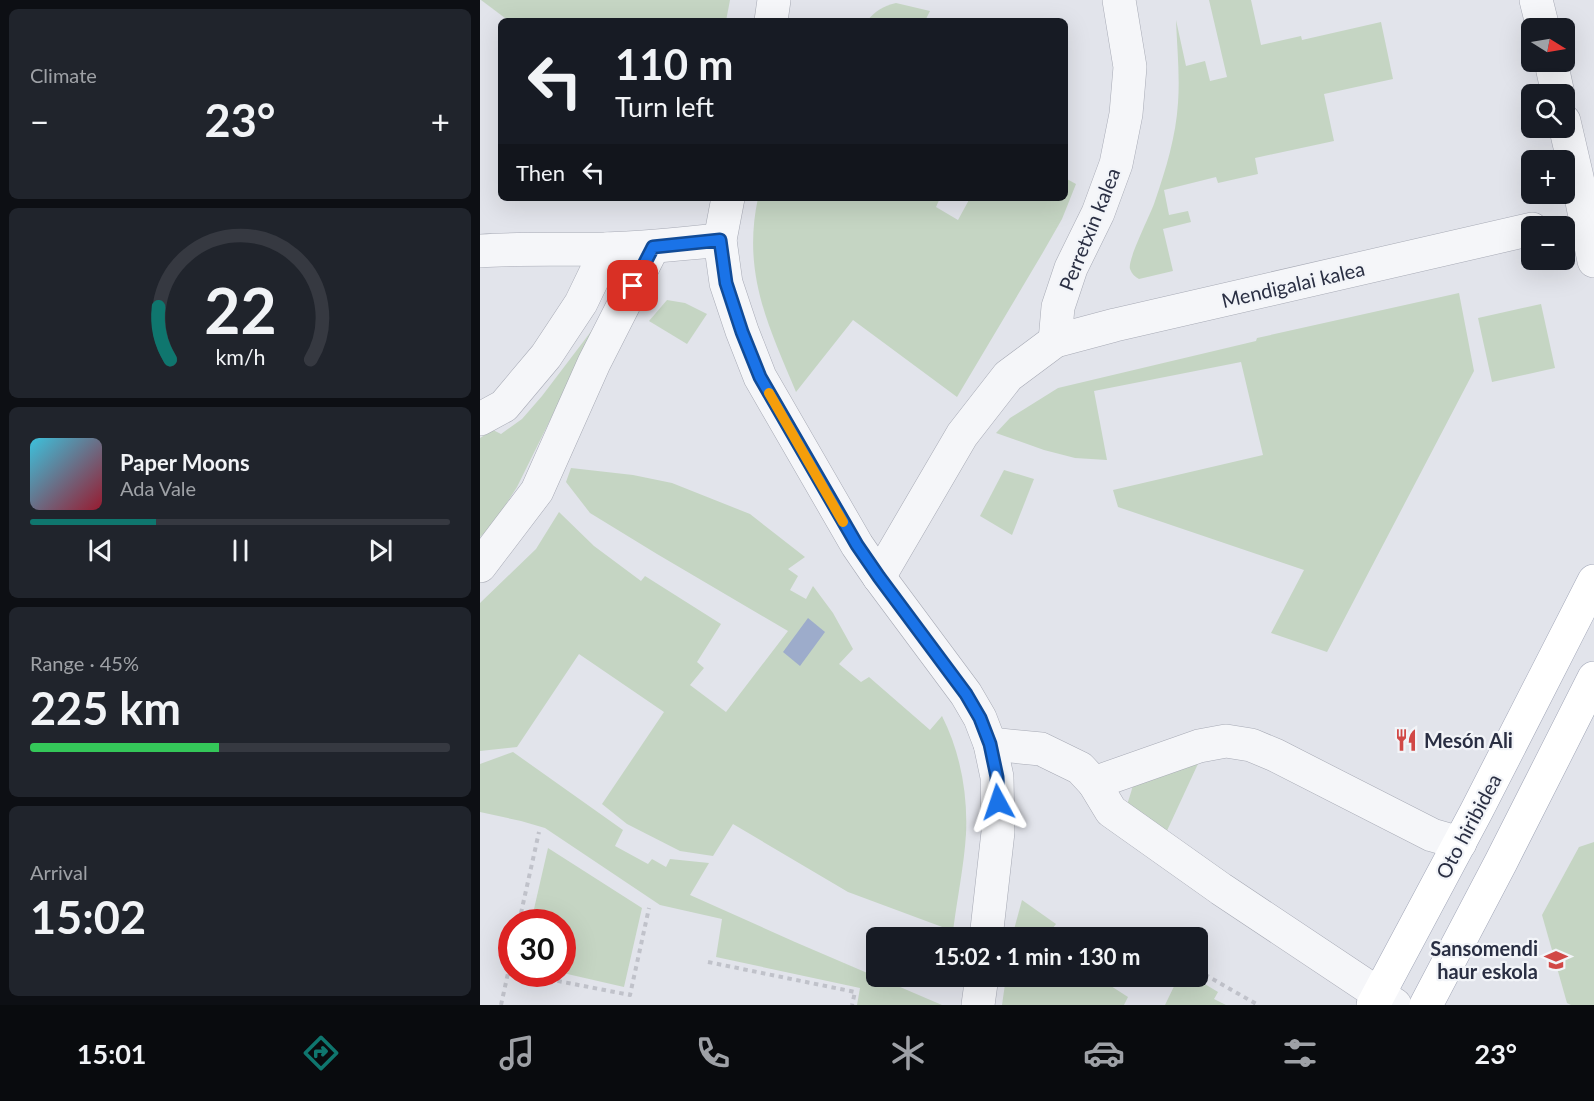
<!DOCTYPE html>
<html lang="en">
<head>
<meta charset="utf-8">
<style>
	body { margin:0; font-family:Lato,sans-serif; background:#20242c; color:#f1f3f6; height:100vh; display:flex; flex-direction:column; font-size:22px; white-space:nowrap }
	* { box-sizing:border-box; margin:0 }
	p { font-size:20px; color:#9ea1a6 }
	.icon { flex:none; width:33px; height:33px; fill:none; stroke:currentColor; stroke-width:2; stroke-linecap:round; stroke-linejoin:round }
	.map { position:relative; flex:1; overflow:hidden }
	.drawer { display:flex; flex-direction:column; gap:9px; padding:9px; background:#0d0f14; width:480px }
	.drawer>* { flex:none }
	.guide { position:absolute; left:18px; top:18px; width:570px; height:183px; border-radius:9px; box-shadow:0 6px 24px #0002; background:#171b24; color:#f1f3f6; overflow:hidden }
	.needle { width:39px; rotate:101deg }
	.controls { position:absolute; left:1041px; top:18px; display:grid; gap:12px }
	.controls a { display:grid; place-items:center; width:54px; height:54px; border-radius:9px; background:#171b24; box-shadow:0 6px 24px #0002; font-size:30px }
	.speed { position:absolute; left:18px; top:909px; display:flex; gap:12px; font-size:30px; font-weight:700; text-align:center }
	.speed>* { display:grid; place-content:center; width:78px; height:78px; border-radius:50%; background:#171b24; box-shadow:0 6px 24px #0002; line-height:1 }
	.speed .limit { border:9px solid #d22; background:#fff; color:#111 }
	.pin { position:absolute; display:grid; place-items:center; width:51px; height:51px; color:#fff; margin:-26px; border-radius:12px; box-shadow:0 3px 9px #0006 }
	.me { position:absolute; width:66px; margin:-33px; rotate:355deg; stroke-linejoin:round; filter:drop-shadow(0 0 4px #0008) }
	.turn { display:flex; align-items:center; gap:21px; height:126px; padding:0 18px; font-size:27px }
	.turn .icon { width:78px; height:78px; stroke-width:2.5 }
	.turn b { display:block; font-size:42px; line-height:51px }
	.then { display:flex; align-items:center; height:57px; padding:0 18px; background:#0003; gap:12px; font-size:22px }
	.big { font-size:45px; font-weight:700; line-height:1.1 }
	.drawer .widget { flex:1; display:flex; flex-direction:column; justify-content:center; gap:9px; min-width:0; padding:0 21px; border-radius:9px; background:#20242c }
	.drawer .dial { align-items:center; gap:0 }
	.dial svg { height:156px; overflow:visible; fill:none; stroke:#363941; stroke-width:7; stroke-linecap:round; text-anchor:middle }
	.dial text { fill:#f1f3f6; stroke:none }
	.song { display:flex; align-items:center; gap:18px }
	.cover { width:72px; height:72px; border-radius:9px; background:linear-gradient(135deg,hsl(190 70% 55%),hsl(350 70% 35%)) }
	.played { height:6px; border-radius:3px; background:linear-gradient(90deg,#0f766e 30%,#363941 30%) }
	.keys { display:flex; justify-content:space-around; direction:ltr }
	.heat { display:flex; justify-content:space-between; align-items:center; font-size:33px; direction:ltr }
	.charge { height:9px; border-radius:4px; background:linear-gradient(90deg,#34c759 45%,#363941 0) }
	.trip { position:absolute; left:386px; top:927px; width:342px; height:60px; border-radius:9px; background:#171b24; box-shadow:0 6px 24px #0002; font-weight:700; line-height:60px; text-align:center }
	.tab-bar { display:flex; height:96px; justify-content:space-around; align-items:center; background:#090b0e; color:#9ea1a6 }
	.tab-bar .icon { width:42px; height:42px }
	.tab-bar .active { color:#0f766e }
	.tab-bar b { font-size:27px; color:#f1f3f6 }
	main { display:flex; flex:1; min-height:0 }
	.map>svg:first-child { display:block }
</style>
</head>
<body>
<main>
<section class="drawer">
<div class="widget"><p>Climate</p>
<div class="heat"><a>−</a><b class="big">23°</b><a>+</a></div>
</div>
<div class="widget dial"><svg viewBox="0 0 100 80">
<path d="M14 69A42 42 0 1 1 86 69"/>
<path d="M14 69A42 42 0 0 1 8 42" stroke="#0f766e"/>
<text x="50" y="56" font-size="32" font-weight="700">22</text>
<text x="50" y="72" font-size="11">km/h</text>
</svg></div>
<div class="widget">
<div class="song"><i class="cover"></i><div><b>Paper Moons</b><p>Ada Vale</p></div></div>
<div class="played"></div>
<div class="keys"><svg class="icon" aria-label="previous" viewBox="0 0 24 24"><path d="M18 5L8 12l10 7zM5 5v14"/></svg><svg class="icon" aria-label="pause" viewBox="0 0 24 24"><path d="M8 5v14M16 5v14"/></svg><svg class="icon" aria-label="next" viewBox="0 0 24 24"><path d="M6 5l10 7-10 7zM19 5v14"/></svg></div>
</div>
<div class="widget"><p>Range · 45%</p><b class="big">225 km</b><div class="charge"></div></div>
<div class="widget"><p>Arrival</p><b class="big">15:02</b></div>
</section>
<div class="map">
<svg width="1114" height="1005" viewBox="0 0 1114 1005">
	<rect width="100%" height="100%" fill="#e2e4eb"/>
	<g fill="#c5d5c3">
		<polygon points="1,0 250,0 246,21 29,21"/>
		<path d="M 729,0 L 771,0 L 781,45 L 821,36 L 822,40 L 901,22 L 913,79 L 844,94 L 854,141 L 775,158 L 778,174 L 738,183 L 736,177 L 684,190 L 689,215 L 708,211 L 711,222 L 683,229 L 693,271 L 659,279 C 655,277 652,274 650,269 C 647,260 671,214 675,201 C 686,169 696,136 698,103 C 700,75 697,48 696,20 L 706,66 L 725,61 L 730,81 L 747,77 Z"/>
		<path d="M 416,3 L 450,11 L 445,21 L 387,21 C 395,11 403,6 416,3 Z"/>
		<path d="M 585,178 L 596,184 L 582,219 L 562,254 L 477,397 L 373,320 L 316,392 C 288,325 262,273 278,198 L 460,198 L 456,207 L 478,220 L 490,198 L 585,198 Z"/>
		<polygon points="979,293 994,371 847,652 791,633 824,570 638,507 633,490 783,455 761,362 614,391 627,460 595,458 564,450 516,433 530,418 578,388 776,341 777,338"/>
		<polygon points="187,300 205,303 227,314 207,344 169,321"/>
		<polygon points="1061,304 1075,368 1012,382 998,318"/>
		<polygon points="119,321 37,487 12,526 0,537 0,438 13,430 21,434 42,419 62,396"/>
		<path d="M 91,468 L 153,475 L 192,483 L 270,514 L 325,557 L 308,569 L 318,576 L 310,590 L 326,599 L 333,586 L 353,613 L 373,649 L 359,664 L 381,682 L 389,677 L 450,730 L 462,716 C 480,751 488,794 486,834 C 484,866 477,899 473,931 L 368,892 L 253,824 L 233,856 L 200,851 L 147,824 L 122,804 L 184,712 L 99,654 L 37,747 L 0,751 L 0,603 L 56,549 L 79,512 L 114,546 L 161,581 L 165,576 L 241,624 L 217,662 L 224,668 L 210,685 L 246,712 L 308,631 L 177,554 L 110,513 L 86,482 Z"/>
		<polygon points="524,470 554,479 532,535 500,516"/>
		<polygon points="33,752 143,830 135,846 168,864 172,859 186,867 190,859 229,863 210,895 315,942 462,1005 377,1005 380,988 236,957 242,919 180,905 65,828 41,821 0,812 0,764"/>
		<polygon points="723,753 685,835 647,805 656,776"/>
		<polygon points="1114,842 1114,1005 1091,1005 1087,1003 1062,915 1099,847"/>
		<polygon points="68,848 162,908 144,987 83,973 82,922 51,922"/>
		<polygon points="542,900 576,924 566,937 532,937"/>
		<polygon points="699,976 713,977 738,992 734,999 746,1005 685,1005"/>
		<polygon points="526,977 617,977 648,997 644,1005 522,1005"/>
	</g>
	<polygon fill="#9daccb" points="328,618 345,632 320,666 303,652"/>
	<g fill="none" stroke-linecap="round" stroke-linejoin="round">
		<g stroke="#a7aab5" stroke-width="34">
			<g id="minor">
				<polyline points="1056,0 1063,28"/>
				<polyline points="291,21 294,0"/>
				<polyline points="1071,62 1078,94"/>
				<polyline points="1084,121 1097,177 1114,261"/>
				<polyline points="248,198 240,240 246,283 262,331 280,377 377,545 399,577 486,694 500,718 510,744 517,777 518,832 506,938"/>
				<path d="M 0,251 C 41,248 83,250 125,249 C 164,248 202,244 240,240"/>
				<polyline points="575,341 578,307 591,268 618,213 636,164 646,114 650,67 639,0"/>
				<polyline points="0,419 24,406 66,356 101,303 127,249"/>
				<polyline points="0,566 57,491 114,363 173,247"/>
				<polyline points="399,577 482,435 528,376 575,341 635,325 1052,229"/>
				<polyline points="510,744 561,749 600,768 614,783 631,811 741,889 915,1005"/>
				<polyline points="614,783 719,746 746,741 771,745 795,755 952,835 980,843"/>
				<polyline points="498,1005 502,976"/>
			</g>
		</g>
		<g stroke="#a1a6b7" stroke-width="34">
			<g id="major">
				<polyline points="893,1005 996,812 1114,581"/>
				<polyline points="946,1005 1021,862 1114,678"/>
			</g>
		</g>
		<g stroke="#c0c2ca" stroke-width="4" stroke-dasharray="4.5 4.5" stroke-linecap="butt">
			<polyline points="39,922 59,832"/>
			<polyline points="228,962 375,992 372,1005"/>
			<polyline points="717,970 778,1005"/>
			<polyline points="42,974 150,995 169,908"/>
			<polyline points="21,1005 32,955"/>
		</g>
		<use href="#minor" stroke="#f5f6f9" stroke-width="33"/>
		<use href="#major" stroke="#fff" stroke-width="33"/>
	</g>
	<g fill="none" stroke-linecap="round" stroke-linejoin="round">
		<g stroke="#114b97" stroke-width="15">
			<polyline id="route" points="153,286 173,247 240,240 246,283 262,332 280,377 377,545 399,577 486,694 500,718 510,744 517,777 518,802"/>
		</g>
		<use href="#route" stroke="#1a73e8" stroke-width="10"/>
		<polyline stroke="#f59e0b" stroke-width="10" points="289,393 363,522"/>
	</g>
	<defs>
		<g id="restaurant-bare" transform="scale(1.8)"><path d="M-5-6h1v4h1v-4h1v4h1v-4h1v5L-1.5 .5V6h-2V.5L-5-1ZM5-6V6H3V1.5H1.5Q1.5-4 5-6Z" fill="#d14846" stroke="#f2f4f8" stroke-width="2.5" paint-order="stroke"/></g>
		<g id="school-bare" transform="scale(1.8)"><path d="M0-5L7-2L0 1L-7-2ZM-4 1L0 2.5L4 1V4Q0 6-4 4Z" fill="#d14846" stroke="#f2f4f8" stroke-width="2.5" paint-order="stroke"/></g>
	</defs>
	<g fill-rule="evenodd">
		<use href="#restaurant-bare" x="926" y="740"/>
		<use href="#school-bare" x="1076" y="960"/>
	</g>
	<g text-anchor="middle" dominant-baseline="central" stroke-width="4.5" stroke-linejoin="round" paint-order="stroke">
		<g font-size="20" fill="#2a2f43" stroke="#f2f4f8">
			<text transform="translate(609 229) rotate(-68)">Perretxin kalea</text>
			<text transform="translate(813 284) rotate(-13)">Mendigalai kalea</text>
			<text transform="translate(988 826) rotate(-62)">Oto hiribidea</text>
		</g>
		<g font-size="20" font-weight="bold" fill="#2a2f43" stroke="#f2f4f8" text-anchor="start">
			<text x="944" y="740">Mesón Ali</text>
			<text x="1058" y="948" text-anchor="end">Sansomendi<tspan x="1058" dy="23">haur eskola</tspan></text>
		</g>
	</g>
</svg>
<div class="controls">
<a><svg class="needle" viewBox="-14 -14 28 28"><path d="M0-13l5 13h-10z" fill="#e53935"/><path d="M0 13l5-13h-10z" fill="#9ea1a6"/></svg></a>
<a><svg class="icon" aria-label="search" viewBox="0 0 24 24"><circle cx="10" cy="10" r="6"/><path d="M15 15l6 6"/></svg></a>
<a>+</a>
<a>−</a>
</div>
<div class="speed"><div class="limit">30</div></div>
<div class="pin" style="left:153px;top:286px;background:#d93025"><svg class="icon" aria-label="arrive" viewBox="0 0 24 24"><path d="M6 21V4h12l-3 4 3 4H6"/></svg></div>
<svg class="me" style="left:518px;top:802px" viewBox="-20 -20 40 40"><path d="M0-17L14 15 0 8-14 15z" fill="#1a73e8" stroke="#fff" stroke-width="4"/></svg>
<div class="trip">15:02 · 1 min · 130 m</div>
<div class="guide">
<div class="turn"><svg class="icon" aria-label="left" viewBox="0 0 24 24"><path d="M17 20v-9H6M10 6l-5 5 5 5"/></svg><div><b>110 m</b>Turn left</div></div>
<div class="then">Then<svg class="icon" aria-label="left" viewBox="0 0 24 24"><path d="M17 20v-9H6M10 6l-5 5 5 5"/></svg></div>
</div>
</div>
</main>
<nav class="tab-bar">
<b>15:01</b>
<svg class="icon active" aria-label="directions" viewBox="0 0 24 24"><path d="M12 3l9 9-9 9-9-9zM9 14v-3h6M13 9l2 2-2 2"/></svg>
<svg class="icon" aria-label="music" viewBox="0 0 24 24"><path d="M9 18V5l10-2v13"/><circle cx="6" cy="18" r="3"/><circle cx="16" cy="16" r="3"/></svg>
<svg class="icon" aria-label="phone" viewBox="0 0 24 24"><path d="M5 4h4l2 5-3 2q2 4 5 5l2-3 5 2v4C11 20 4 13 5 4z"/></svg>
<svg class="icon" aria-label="climate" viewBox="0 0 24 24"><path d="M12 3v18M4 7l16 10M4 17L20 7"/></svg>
<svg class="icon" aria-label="car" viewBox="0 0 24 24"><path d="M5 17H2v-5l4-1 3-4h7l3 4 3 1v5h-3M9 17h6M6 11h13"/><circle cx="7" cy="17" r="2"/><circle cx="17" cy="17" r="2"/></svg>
<svg class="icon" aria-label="filters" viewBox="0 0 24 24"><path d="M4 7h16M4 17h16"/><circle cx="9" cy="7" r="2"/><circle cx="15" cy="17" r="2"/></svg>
<b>23°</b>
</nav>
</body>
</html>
